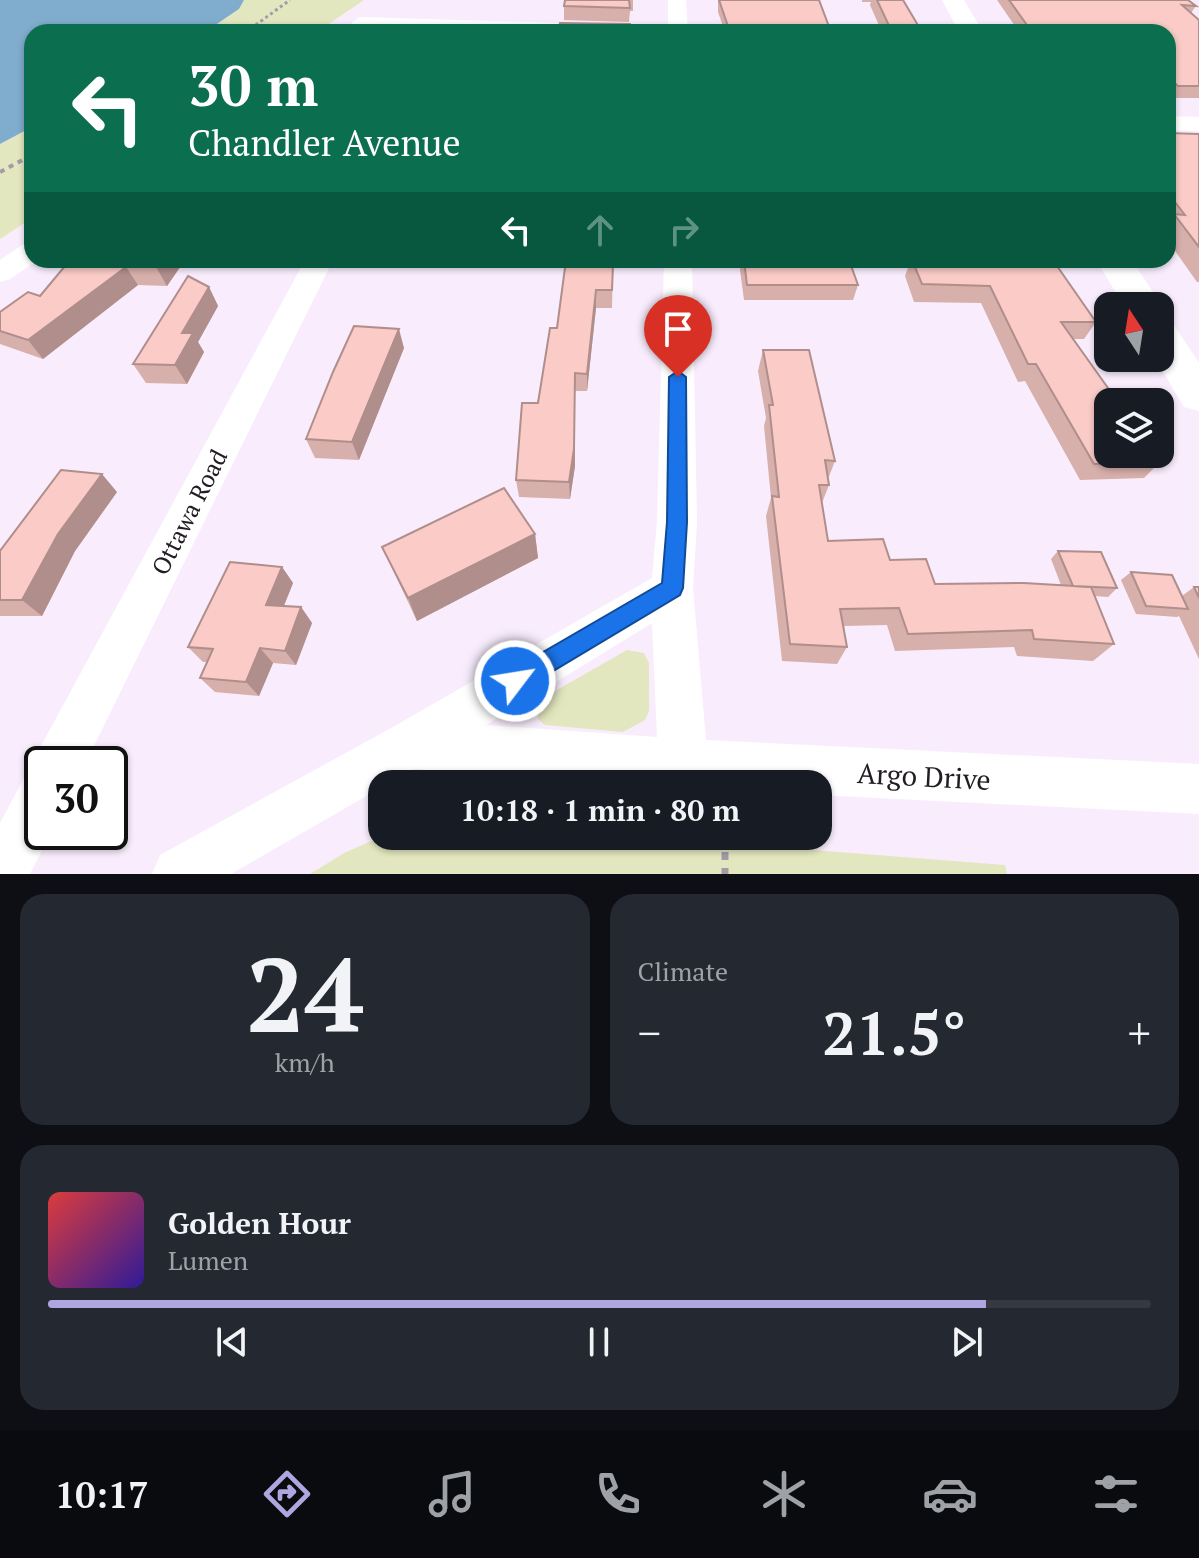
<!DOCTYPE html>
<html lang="en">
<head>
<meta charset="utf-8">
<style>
	body { margin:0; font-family:"PT Serif",serif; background:#242831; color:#f1f3f6; height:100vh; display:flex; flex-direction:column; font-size:30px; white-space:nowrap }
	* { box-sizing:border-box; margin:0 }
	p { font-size:26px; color:#9ea1a6 }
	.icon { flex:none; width:44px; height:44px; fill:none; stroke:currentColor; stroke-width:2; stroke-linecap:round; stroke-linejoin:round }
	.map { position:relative; height:874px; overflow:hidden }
	.sheet { display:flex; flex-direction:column; gap:20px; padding:20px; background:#0d0f14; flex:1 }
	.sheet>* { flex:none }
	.hud { position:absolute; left:24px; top:24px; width:1152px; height:244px; border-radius:24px; box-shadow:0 2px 6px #0004; background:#0b6e4f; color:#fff; overflow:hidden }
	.needle { width:52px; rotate:348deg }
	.tools { position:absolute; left:1094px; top:292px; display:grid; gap:16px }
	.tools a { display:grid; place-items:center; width:80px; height:80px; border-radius:16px; background:#171b24; box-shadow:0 2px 6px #0004; font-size:40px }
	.speed { position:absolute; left:24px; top:746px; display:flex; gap:16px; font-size:40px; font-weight:700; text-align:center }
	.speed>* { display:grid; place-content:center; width:104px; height:104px; border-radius:50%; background:#171b24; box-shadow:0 2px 6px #0004; line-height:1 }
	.speed .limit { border:4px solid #111; border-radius:12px; background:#fff; color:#111 }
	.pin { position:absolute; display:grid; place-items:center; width:68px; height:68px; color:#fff; margin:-82px -34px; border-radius:50% 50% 50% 0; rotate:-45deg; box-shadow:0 0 8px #0007 }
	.pin .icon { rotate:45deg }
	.me { position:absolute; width:88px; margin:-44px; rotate:59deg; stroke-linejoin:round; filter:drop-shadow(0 0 6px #0008) }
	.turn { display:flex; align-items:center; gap:28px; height:168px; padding:0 32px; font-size:36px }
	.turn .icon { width:104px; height:104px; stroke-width:2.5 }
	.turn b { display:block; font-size:56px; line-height:68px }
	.lanes { display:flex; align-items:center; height:76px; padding:0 32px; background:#0003; justify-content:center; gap:40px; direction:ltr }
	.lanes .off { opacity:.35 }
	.big { font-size:60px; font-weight:800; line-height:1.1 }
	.sheet .card { flex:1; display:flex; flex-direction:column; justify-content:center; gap:12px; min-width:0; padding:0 28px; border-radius:24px; background:#242831 }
	.sheet .dial { align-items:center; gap:0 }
	.dial b { font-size:104px; line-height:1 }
	.song { display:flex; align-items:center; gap:24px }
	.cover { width:96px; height:96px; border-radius:12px; background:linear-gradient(135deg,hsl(0 70% 55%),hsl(250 70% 35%)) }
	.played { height:8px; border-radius:4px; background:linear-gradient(90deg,#afa6df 85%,#363941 85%) }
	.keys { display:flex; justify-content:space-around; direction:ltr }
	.heat { display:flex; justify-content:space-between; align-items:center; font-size:44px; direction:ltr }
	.sheet .tiles { flex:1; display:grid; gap:20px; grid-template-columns:1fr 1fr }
	.card:last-child { grid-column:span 2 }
	.trip { position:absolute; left:368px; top:770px; width:464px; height:80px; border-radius:24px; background:#171b24; box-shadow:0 2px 6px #0004; font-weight:800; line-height:80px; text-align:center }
	.menu { display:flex; height:128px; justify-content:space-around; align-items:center; background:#090b0e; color:#9ea1a6 }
	.menu .icon { width:56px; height:56px }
	.menu .selected { color:#afa6df }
	.menu b { font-size:36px; color:#f1f3f6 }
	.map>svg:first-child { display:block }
</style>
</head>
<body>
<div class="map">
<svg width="1199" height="874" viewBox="0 0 1199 874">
	<rect width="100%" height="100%" fill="#f9edfd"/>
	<g fill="#e2e7bf">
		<polygon points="244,0 364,0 317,32 205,32 239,9"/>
		<polygon points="32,127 32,218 0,239 0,144"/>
		<polygon points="627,650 644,653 649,663 649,711 645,720 623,732 545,725 538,719 538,705 548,695"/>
		<polygon points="383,836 633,836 1005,865 1007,874 310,874 344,853"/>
	</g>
	<polygon fill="#80accd" points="0,0 244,0 239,9 205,32 32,32 32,127 0,144"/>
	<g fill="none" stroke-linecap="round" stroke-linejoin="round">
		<polyline stroke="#a49ba7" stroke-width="3" stroke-dasharray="3 3" stroke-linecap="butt" points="246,32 290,0"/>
		<polyline stroke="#a49ba7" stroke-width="4" stroke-dasharray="5 5" stroke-linecap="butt" points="0,172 32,155"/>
		<polyline stroke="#a49ba7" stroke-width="7" stroke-dasharray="8 8" stroke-linecap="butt" points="725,836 725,874"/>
		<g fill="#fff" fill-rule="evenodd">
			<polygon points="668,0 686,0 688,32 360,29 351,23 360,17 668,26"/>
			<polygon points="1168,116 1199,117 1199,131 1168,130"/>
			<polygon points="32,242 32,260 38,260 10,279 0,282 0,260 22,245"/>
			<polygon points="305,260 333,260 85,764 42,764 42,832 51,832 30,874 0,874 0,823 24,778 38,772 34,764 41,746"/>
			<path d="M 664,260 L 692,260 L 697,522 L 693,588 L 706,740 L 1199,764 L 1199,814 L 818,795 L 818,784 L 619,784 L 414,769 L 388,784 L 382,784 L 382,787 L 231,874 L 152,874 L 160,855 L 393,727 L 652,578 L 657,522 ZM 652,623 L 657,737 L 486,725 Z"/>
		</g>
		<g fill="#fff" fill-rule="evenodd">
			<polygon points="942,0 964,0 983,32 959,32"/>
			<polygon points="1096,260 1132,260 1162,306 1160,309 1160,306 1124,306"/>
			<polygon points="1160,321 1174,325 1199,363 1199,411 1184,407 1155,358 1160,358"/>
		</g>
	</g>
	<g fill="#d7afab">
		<polygon points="565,0 633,0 633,11 630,11 629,22 564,20 564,6"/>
		<polygon points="718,0 819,0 831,32 725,32 718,12"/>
		<polygon points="862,0 903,0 922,32 882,32 870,5 871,2 862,2"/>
		<polygon points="997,0 1188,0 1196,6 1191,13 1199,20 1199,98 1171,98 1168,95 1168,32 1019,32"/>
		<polygon points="1168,133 1199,134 1199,282 1197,282 1168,241"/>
		<polygon points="70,260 185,260 167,286 138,285 43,359 0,344 0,312 40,296"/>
		<polygon points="566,260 598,260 598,263 613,264 612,308 596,308 587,391 575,391 575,466 570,499 519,497 516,480 557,328"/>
		<polygon points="742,260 849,260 858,285 853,300 744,300 740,270"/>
		<polygon points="911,260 1017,260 1021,267 1096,322 1084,339 1073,339 1160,462 1144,478 1080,480 1025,381 1018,382 981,303 914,302 905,276"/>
		<polygon points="209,287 218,306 198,342 204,352 187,384 146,383 133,364"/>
		<polygon points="404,348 359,460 315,458 306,439"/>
		<polygon points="763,350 835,461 828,479 829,485 822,503 828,541 890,560 935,584 1061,585 1051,559 1058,551 1117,588 1108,597 1095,596 1114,644 1093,661 1017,656 1014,647 895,651 887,625 844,626 847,647 837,664 782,661 766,516 771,498 764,426 766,418 758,371"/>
		<polygon points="117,492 75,551 42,616 0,616 0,551"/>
		<polygon points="535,534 538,558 417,621 382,547"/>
		<polygon points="282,567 293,583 284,606 301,607 312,623 296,665 273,663 259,696 215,692 200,678 207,662 203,662 188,647"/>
		<polygon points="1131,572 1182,596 1194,587 1199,587 1199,659 1179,616 1177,617 1136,614 1121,580"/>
	</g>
	<g fill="#af8e8b">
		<polygon points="162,260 185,260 167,286 156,267"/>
		<polygon points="126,267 138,285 43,359 28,340"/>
		<polygon points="209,287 218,306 198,342 204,352 187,384 175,365 182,333"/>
		<polygon points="596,290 596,308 587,391 587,374"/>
		<polygon points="399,329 404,348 359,460 352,442"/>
		<polygon points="575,373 575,466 570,499 569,482"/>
		<polygon points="102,474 117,492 75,551 42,616 22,600 58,534"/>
		<polygon points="535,534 538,558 417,621 408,598"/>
		<polygon points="282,567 293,583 278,620 266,605"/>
		<polygon points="301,607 312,623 296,665 285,651"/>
		<polygon points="260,648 273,663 259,696 246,682"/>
	</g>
	<g fill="#facbc7" stroke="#af8e8b" stroke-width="2">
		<polygon points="565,0 629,0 630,8 564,6"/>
		<polygon points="719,0 819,0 831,32 730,32"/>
		<polygon points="877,0 903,0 922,32 892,32"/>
		<polygon points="1009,0 1188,0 1196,6 1182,5 1199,20 1199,86 1178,86 1168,77 1168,32 1032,32"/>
		<polygon points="560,23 630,24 631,32 558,32"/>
		<polygon points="1168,133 1199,134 1199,247 1174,214 1185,215 1168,193"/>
		<polygon points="70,260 162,260 156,267 126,267 28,340 0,331 0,312 28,292 40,296"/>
		<polygon points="566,260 597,260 597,263 613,264 612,290 596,290 587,374 575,373 574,449 569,482 516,480 522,403 538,403 550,328 557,328"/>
		<polygon points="744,260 849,260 858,285 747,285"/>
		<polygon points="912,260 1017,260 1021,267 1057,266 1096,322 1061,322 1118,402 1108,402 1108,454 1154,454 1160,462 1094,464 1036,364 1028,364 990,286 922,284"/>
		<polygon points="188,276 209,287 182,333 193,333 175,365 133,364"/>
		<polygon points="354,326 399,329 352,442 306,439 333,372"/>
		<polygon points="763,350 809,350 835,461 825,460 829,485 819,485 828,541 883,539 890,560 926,559 935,584 1024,583 1091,587 1114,644 1034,639 1032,630 908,634 899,608 840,609 847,647 790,644 772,496 779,497 769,405 773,405"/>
		<polygon points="61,470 102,474 58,534 22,600 0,600 0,551"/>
		<polygon points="504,488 535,534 408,598 382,547"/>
		<polygon points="1058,551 1101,552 1117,588 1073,586"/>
		<polygon points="230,562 282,567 266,605 301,607 285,651 260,648 246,682 200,678 213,649 188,647"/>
		<polygon points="1131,572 1172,575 1188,609 1146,606"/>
		<polygon points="1194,587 1199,587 1199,598"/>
	</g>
	<polygon fill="#1a73e8" stroke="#114b97" stroke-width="2" points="678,371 686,377 687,522 683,588 680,595 523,689 515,693 507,689 503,681 507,673 662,583 667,522 669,377"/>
	<g text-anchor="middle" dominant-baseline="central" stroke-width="6" stroke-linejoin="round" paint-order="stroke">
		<g font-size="24" fill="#221d23" stroke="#fff">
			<text transform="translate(189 512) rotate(-63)">Ottawa Road</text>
		</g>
		<g font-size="28" fill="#221d23" stroke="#fff">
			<text transform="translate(924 776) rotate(3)">Argo Drive</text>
		</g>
	</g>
</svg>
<div class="tools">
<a><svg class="needle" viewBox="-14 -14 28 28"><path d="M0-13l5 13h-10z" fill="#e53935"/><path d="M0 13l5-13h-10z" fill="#9ea1a6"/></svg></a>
<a><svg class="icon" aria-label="layers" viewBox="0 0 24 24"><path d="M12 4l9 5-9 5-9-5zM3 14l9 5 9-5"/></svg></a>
</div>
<div class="speed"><div class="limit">30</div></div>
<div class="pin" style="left:678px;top:377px;background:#d93025"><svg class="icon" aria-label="arrive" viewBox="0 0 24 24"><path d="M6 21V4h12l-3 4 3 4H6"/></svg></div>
<svg class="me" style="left:515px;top:681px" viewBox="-20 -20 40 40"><circle r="17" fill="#1a73e8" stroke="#fff" stroke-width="3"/><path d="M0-11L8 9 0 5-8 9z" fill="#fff"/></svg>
<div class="trip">10:18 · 1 min · 80 m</div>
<div class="hud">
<div class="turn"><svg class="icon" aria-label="left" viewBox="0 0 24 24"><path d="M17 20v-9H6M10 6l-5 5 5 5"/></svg><div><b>30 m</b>Chandler Avenue</div></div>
<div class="lanes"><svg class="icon" aria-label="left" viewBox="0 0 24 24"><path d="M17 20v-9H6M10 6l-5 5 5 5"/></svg><svg class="icon off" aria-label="ahead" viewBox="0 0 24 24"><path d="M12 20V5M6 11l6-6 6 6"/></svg><svg class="icon off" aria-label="right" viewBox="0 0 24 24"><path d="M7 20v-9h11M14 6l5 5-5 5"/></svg></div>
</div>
</div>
<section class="sheet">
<div class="tiles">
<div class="card dial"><b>24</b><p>km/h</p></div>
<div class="card"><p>Climate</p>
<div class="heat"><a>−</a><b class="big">21.5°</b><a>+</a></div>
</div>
<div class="card">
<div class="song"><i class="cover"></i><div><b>Golden Hour</b><p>Lumen</p></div></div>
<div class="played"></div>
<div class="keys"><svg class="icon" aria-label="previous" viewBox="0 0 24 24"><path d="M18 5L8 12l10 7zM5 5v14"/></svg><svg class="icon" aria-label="pause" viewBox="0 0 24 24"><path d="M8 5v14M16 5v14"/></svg><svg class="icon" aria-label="next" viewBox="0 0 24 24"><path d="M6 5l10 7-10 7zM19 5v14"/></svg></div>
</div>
</div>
</section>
<nav class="menu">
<b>10:17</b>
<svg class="icon selected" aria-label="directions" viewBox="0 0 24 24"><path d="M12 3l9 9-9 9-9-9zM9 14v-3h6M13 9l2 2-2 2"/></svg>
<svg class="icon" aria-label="music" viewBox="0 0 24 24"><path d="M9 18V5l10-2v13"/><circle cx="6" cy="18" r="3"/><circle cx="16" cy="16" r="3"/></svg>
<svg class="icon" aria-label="phone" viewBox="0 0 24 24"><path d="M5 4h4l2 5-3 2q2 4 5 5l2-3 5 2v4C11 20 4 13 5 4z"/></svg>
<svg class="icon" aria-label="climate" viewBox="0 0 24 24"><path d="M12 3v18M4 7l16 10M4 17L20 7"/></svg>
<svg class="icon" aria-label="car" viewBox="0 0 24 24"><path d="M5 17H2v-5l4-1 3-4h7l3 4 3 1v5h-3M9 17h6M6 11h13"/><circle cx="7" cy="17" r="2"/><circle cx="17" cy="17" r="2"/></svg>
<svg class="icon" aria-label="filters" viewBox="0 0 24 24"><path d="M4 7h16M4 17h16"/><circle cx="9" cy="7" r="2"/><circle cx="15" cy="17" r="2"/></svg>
</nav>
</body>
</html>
